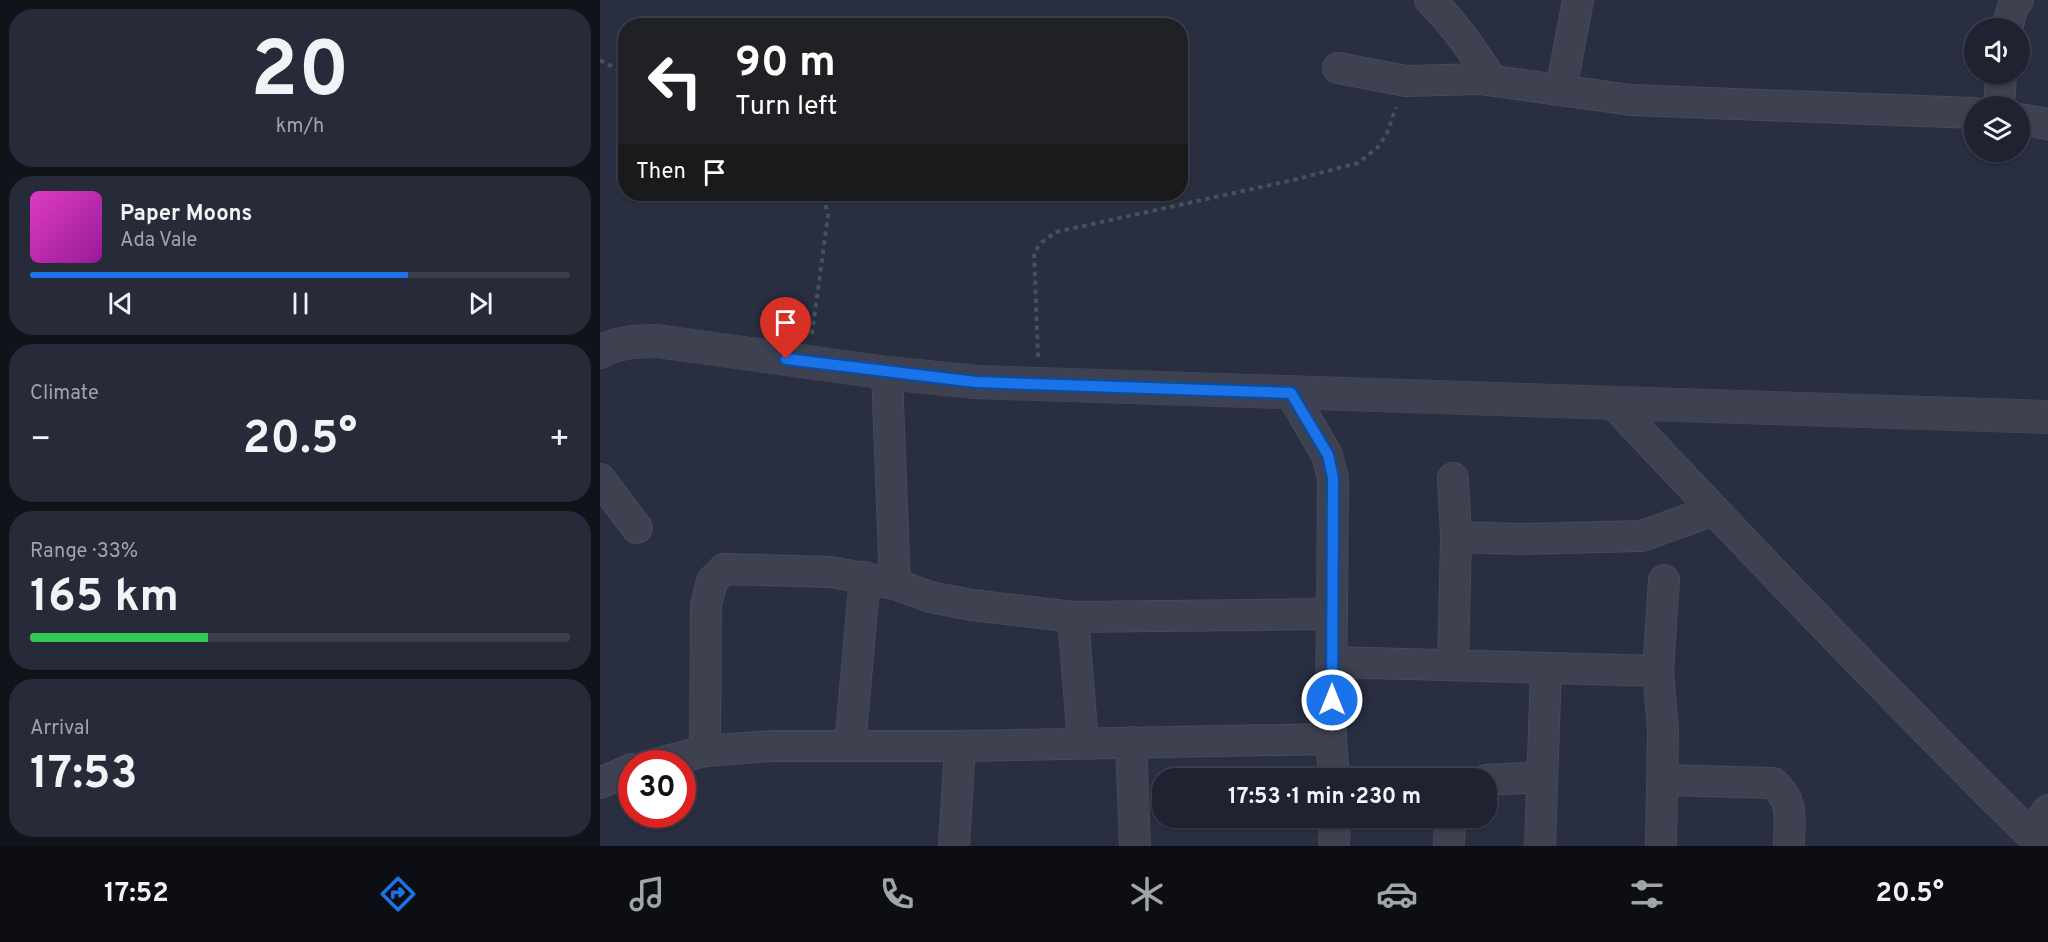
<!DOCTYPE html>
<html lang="en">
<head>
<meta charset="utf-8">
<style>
	body { margin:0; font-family:Overpass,sans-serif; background:#272a38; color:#f1f3f6; height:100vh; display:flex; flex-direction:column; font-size:22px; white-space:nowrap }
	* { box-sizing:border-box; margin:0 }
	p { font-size:20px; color:#a1a4ab }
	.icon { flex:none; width:33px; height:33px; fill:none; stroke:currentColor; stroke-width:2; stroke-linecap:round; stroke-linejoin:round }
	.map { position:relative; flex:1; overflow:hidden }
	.sheet { display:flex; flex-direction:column; gap:9px; padding:9px; background:#11131a; width:600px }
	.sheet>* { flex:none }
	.guide { position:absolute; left:18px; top:18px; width:570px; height:183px; border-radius:24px; box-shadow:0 2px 4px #0004,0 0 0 2px #3c3f4c; background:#202124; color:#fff; overflow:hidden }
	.fabs { position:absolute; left:1364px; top:18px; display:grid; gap:12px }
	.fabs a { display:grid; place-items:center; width:66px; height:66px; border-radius:50%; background:#1f2230; box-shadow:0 2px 4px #0004,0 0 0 2px #3c3f4c; font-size:30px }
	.speed { position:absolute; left:18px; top:750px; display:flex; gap:12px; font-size:30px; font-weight:700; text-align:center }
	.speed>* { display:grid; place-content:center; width:78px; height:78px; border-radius:50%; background:#1f2230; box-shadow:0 2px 4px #0004,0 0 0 2px #3c3f4c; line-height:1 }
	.speed .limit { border:9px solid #d22; background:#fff; color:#111 }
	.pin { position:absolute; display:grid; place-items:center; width:51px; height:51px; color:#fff; margin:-62px -26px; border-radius:50% 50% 50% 0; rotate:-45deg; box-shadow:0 0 6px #0007 }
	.pin .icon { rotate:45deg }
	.me { position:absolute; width:66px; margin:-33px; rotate:0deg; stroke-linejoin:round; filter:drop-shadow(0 0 4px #0008) }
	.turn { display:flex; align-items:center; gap:21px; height:126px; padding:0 18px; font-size:27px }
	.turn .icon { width:78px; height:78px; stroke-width:2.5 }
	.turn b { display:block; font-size:42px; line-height:51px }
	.then { display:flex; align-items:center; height:57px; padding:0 18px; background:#0003; gap:12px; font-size:22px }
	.big { font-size:45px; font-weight:700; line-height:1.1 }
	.sheet .widget { flex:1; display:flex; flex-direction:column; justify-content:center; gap:9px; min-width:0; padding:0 21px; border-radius:24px; background:#272a38 }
	.sheet .dial { align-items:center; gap:0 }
	.dial b { font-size:78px; line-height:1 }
	.song { display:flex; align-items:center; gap:18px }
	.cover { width:72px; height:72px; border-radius:9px; background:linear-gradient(135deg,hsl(310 70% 55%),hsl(300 70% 35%)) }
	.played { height:6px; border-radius:3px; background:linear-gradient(90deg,#1a73e8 70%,#3c3f4c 70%) }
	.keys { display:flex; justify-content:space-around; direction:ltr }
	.heat { display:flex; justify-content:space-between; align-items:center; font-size:33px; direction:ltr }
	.charge { height:9px; border-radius:4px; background:linear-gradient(90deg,#34c759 33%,#3c3f4c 0) }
	.trip { position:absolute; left:552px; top:768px; width:345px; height:60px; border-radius:24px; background:#1f2230; box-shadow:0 2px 4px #0004,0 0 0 2px #3c3f4c; font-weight:700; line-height:60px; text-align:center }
	.tabs { display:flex; height:96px; justify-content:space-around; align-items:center; background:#0c0e13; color:#a1a4ab }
	.tabs .icon { width:42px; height:42px }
	.tabs .selected { color:#1a73e8 }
	.tabs b { font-size:27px; color:#f1f3f6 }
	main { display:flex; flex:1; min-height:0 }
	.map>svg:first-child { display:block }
</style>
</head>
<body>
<main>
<section class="sheet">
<div class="widget dial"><b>20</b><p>km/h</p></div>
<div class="widget">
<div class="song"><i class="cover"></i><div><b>Paper Moons</b><p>Ada Vale</p></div></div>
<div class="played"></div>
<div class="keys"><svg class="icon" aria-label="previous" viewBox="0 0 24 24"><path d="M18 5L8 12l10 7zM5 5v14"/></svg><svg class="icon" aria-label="pause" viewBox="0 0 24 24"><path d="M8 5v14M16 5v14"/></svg><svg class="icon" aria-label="next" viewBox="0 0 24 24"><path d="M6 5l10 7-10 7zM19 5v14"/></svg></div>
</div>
<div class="widget"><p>Climate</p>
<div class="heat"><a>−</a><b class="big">20.5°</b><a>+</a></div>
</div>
<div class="widget"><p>Range · 33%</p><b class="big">165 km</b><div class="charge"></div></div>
<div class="widget"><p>Arrival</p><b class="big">17:53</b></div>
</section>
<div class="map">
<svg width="1448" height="846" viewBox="0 0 1448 846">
	<rect width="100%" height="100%" fill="#292e40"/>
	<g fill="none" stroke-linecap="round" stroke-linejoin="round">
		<g stroke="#474a59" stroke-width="32">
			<g id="minor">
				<path d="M 830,0 C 855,24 873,52 892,80"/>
				<polyline points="1407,28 1414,3 1418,0"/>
				<polyline points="738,68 806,81 880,79 1031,100 1374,113"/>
				<polyline points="961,90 978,0"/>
				<polyline points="1399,106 1401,74"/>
				<polyline points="1419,119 1448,124"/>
				<polyline points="287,373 295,584"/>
				<polyline points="691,393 727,455 733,478 731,739 734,778"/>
				<path d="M 1013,403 C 1150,549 1288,694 1431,835 L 1438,846"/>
				<polyline points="853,478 856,537 920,539 1042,536 1114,510"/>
				<polyline points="0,479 37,528"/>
				<polyline points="473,617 483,743"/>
				<polyline points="732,662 1058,671"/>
				<polyline points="853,665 856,537"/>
				<polyline points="531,742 535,846"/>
				<polyline points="250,746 265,577"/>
				<polyline points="105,751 106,605 112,581 124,569 231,572 295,584 330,597 372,605 473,617 732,614"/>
				<polyline points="55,764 105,751 171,746 360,746 731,739"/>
				<polyline points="886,780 942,777"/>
				<path d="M 1064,780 L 1173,783 C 1195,802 1189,819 1189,846"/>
				<polyline points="0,783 32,769"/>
				<polyline points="1431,835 1448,810"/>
				<polyline points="354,846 360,746"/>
				<polyline points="734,846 735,818"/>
				<polyline points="849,846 850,818"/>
				<polyline points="940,846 946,668"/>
				<polyline points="1061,846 1063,729 1058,671 1064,580"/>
			</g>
		</g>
		<g stroke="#474a59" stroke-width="34">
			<path id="tertiary" d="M 0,352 C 18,342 37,341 57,341 L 287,373 L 376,382 L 1448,417"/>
		</g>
		<g stroke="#445259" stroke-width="4" stroke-dasharray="4.5 4.5" stroke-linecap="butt">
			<polyline points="0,60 26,74"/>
			<polyline points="212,334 228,215 223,194"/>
			<polyline points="438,357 434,252 442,242 456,232 693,180 758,163 778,147 787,133 796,107"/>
		</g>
		<use href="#minor" stroke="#3d4150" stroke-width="30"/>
		<use href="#tertiary" stroke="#3d4150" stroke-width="33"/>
	</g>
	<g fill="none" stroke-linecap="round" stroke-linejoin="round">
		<g stroke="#114b97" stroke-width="15">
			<polyline id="route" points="186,359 376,382 691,393 728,455 733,478 732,700"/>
		</g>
		<use href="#route" stroke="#1a73e8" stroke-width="10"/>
	</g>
</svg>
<div class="fabs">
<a><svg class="icon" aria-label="sound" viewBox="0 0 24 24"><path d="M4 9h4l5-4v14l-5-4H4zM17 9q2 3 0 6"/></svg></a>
<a><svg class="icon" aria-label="layers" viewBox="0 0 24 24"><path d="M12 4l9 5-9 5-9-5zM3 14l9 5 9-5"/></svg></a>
</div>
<div class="speed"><div class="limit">30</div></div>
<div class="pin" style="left:186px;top:359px;background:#d93025"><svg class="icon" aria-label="arrive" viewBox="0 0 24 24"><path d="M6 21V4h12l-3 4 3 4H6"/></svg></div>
<svg class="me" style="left:732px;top:700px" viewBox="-20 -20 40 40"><circle r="17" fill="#1a73e8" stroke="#fff" stroke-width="3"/><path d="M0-11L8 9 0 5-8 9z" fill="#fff"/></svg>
<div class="trip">17:53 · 1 min · 230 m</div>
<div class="guide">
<div class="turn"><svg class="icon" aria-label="left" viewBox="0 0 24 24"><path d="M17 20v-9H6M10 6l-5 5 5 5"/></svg><div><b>90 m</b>Turn left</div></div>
<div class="then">Then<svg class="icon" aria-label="arrive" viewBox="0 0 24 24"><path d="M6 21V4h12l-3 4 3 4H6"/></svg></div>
</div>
</div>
</main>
<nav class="tabs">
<b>17:52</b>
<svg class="icon selected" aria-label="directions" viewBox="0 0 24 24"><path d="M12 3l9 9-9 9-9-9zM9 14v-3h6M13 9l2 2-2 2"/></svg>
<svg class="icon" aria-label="music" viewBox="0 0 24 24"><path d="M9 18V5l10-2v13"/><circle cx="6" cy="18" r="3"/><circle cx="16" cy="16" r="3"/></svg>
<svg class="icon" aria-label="phone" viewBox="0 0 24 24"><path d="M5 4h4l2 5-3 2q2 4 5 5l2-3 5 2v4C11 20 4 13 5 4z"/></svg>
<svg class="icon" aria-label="climate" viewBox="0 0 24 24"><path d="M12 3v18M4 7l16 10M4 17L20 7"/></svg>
<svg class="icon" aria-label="car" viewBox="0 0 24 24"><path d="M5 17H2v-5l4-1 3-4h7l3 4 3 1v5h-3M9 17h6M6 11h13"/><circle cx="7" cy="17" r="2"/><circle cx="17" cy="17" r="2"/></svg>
<svg class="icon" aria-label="filters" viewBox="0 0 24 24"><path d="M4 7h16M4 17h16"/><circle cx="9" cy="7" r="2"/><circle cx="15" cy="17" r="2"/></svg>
<b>20.5°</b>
</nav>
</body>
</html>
